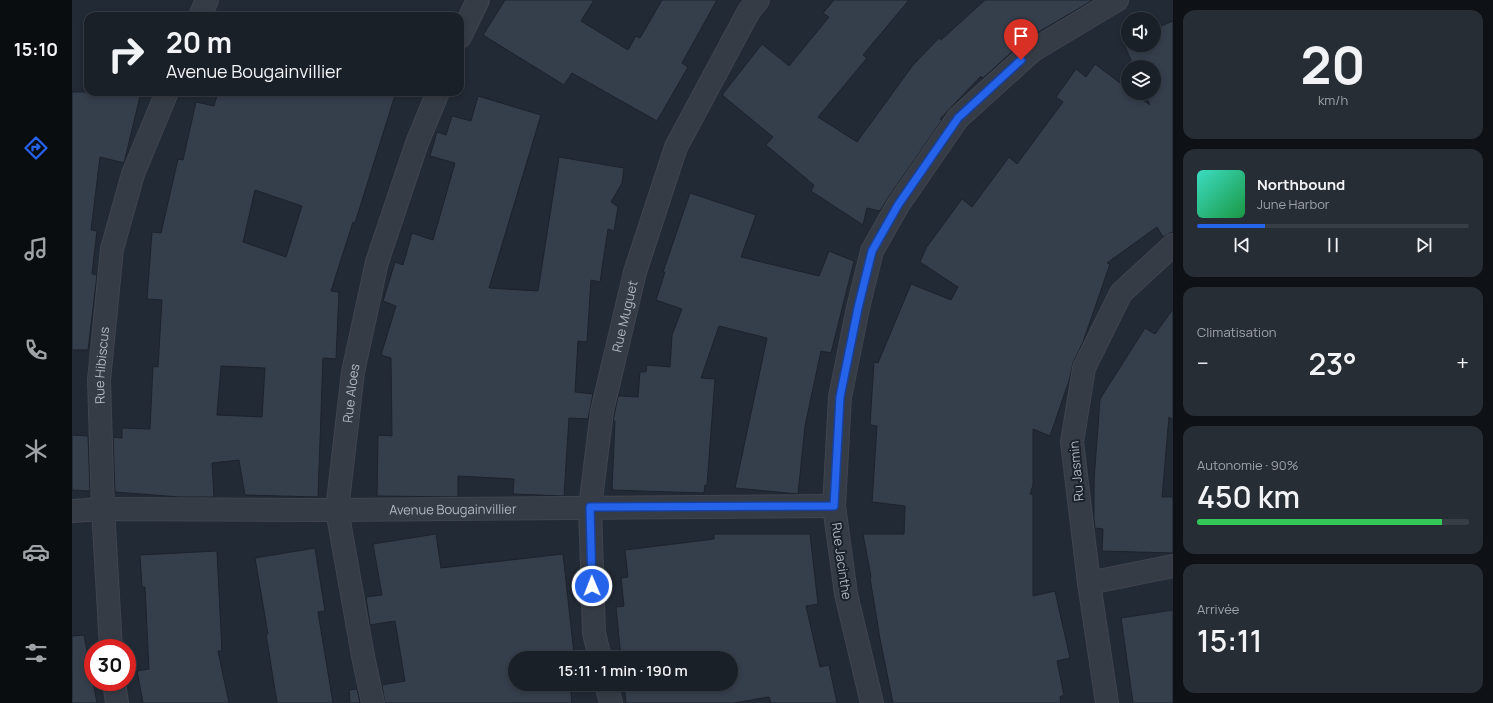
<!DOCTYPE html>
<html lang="fr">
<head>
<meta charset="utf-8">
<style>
	body { margin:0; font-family:Manrope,sans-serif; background:#272d34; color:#f1f3f6; height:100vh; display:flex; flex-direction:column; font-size:15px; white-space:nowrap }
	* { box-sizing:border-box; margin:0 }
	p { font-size:13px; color:#9fa3a8 }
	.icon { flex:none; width:22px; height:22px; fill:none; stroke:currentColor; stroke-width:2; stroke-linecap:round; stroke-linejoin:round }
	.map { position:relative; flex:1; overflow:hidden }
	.details { display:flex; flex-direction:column; gap:10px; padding:10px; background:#0e1216; width:320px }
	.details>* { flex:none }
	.top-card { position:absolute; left:12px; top:12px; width:380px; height:84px; border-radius:12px; box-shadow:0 2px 6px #0003,0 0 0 1px #383e45; background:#1a2028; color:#f1f3f6; overflow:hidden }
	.controls { position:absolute; left:1049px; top:12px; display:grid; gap:8px }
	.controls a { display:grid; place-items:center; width:40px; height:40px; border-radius:50%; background:#1a2028; box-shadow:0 2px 6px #0003,0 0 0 1px #383e45; font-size:20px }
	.speed { position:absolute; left:12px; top:639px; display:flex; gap:8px; font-size:20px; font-weight:700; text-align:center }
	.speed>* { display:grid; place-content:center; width:52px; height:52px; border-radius:50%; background:#1a2028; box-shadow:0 2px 6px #0003,0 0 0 1px #383e45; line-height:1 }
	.speed .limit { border:6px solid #d22; background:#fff; color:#111 }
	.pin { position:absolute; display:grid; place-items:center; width:34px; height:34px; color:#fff; margin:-41px -17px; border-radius:50% 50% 50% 0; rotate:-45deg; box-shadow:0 0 4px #0007 }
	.pin .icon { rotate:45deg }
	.me { position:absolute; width:44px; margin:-22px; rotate:359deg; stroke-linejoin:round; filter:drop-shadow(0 0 3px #0008) }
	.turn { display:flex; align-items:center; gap:14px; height:84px; padding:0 16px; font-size:18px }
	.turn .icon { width:52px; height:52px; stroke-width:2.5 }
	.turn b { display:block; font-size:28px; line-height:34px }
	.big { font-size:30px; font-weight:600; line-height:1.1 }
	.details .tile { flex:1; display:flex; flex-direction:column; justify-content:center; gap:6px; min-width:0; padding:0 14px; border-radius:12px; background:#272d34 }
	.details .dial { align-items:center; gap:0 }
	.dial b { font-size:52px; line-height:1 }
	.song { display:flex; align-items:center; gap:12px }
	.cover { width:48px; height:48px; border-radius:6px; background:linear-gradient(135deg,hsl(170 70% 55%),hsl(140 70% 35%)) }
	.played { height:4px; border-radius:2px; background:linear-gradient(90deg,#2563eb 25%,#383e45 25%) }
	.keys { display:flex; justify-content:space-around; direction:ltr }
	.heat { display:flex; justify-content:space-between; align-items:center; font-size:22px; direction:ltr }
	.charge { height:6px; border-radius:3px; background:linear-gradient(90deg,#34c759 90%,#383e45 0) }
	.trip { position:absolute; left:436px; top:651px; width:230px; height:40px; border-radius:20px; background:#1a2028; box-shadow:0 2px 6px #0003,0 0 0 1px #383e45; font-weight:600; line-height:40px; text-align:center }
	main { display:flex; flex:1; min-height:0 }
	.tab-bar { display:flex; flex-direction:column; width:72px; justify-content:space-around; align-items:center; background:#0a0d10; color:#9fa3a8 }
	.tab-bar .icon { width:28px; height:28px }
	.tab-bar .current { color:#2563eb }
	.tab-bar b { font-size:18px; color:#f1f3f6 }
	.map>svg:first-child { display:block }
</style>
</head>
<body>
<main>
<nav class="tab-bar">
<b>15:10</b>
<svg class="icon current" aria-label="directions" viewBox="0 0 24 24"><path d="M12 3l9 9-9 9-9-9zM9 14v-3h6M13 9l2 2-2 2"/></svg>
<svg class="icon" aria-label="music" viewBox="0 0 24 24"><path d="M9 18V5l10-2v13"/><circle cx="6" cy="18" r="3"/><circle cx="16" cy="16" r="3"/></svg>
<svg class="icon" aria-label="phone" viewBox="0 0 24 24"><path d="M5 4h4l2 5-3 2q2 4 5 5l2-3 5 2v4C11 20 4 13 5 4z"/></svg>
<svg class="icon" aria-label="climate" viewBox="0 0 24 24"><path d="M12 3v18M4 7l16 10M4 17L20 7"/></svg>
<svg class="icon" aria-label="car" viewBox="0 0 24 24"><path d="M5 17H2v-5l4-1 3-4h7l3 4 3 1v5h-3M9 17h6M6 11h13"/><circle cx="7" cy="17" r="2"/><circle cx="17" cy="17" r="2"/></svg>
<svg class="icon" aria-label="filters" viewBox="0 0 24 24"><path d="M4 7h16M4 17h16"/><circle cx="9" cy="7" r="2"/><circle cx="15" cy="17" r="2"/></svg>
</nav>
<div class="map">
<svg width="1101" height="703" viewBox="0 0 1101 703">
	<rect width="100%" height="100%" fill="#222a35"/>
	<g fill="#353e4b" stroke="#1d232c" fill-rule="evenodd">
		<polygon points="433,0 522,0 509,21 556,50 564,36 568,38 590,0 645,0 610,63 616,67 585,121 500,73 492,85 411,35"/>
		<polygon points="762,0 837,0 791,55 795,58 746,117 785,142 841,65 867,38 869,40 913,0 1021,0 953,40 911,78 909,76 868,119 870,120 816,198 808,211 795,208 791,225 739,191 742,185 694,145 701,137 650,95 690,44 717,66 757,17 751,13"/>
		<polygon points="1101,21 1101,233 1098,233 1091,237 1085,227 1035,263 1038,264 1011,342 1001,363 997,381 978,436 961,429 961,485 958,494 961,495 961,596 983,591 998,658 985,661 992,695 988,697 989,703 821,703 808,639 798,578 799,577 791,534 832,534 833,506 800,502 805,426 798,425 802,362 806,363 839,284 879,300 886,287 848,262 854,248 890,199 900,207 937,157 945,164 991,102 984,97 1004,69 1014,77 1023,64 1056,89 1056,93 1061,93 1078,105 1073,93 1082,93 1082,67 1062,67 1051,42 1056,40 1056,45 1082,45 1082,29"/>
		<polygon points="0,92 69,92 52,163 28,157 19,230 25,231 20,274 25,275 16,350 0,350"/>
		<path d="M 146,92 L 324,92 L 283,223 L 281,222 L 259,291 L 267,292 L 264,359 L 251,358 L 246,497 L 173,495 L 167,460 L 140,463 L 142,497 L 107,497 L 43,492 L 41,437 L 50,438 L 50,428 L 78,429 L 81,366 L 86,367 L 90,300 L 75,299 L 80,232 L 89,233 L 106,159 L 111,160 L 124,102 L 142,106 ZM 183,190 L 230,206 L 214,257 L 171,242 ZM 149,366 L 193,368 L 190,417 L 145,415 Z"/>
		<polygon points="406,96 469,115 417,288 466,291 487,157 552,168 550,183 539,202 546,207 542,231 536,229 528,282 519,280 515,342 506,341 503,392 521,394 516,419 497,418 492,496 441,494 442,479 386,476 386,497 305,496 306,435 320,436 319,358 309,355 324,306 311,301 323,262 331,265 340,233 361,240 383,163 358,156 365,132 374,135 380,116 399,121"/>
		<polygon points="618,193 684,215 669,257 747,276 757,251 782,261 759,353 749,351 733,426 726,494 663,488 695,338 647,326 629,378 643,379 635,485 633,485 632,493 540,490 543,421 541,421 546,396 566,397 568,372 574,372 575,365 598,367 600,335 610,309 584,300 593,272 591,272"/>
		<polygon points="1101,309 1101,420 1097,417 1090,497 1101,497 1101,553 1030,551 1031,529 1023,528 1022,519 1022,480 1028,399 1073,328 1083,334"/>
		<polygon points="0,435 16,436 18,491 0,490"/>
		<polygon points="364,534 369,568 491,554 502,654 495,654 495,658 443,658 443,684 498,684 500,703 313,703 310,685 333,681 323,621 298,625 294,597 310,595 301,544"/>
		<polygon points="642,534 738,534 746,604 734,606 748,667 757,665 765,703 699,703 697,697 662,703 554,703 552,684 659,684 659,658 549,658 544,607 552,606 549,578 556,577 553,550 642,539"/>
		<polygon points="243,548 253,611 246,612 261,703 205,703 194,634 196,634 183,558"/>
		<polygon points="145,551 150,651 146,651 157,703 71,703 65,671 77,669 73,587 70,587 68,555"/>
		<polygon points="1101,610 1101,703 1061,703 1049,618"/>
		<polygon points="12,635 25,703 0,703 0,636"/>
		<polygon points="285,689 288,703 278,703 277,690"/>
	</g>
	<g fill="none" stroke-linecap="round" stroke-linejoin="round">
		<g stroke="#3f454f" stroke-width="24">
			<g id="street">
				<polyline points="128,16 135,0"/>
				<polyline points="388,37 406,0"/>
				<path id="s1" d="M 0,511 L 31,509 L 265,510 L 762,506"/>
				<polyline points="1017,583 1101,566"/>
				<path id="s2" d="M 39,648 L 31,509 L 27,380 L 40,249 L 61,174 L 95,92"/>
				<path id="s3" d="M 528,658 L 522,633 L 518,507 L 530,411 L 563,272 L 604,147 L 677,11 L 686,0"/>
				<polyline points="42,682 45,703"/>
				<polyline points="534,684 539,703"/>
				<path id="s4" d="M 301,703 L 291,656 L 265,510 L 281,372 L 305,262 L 345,143 L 366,92"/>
				<polyline points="800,703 774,594 762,506 768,397 786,308 800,251 826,205 886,118 960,51 1045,0"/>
				<polyline points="1035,703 1017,583 1000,442 1012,368 1049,293 1101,245"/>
			</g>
		</g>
		<use href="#street" stroke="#363c46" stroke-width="22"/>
	</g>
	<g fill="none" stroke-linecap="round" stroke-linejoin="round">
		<g stroke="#184099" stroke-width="10">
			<polyline id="route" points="520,586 518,507 762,506 768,397 786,308 800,251 826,205 886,118 949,60"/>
		</g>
		<use href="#route" stroke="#2563eb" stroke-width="7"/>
	</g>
	<g text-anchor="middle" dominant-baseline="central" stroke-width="4" stroke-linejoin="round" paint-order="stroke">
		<g font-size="13" fill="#b0b7c2" stroke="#1b212a">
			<text stroke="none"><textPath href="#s3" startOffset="346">Rue Muguet</textPath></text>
			<text stroke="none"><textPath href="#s2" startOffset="283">Rue Hibiscus</textPath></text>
			<text stroke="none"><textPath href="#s4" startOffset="314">Rue Aloes</textPath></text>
			<text transform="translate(1004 471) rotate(-95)">Ru Jasmin</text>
			<text stroke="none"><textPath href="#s1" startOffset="381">Avenue Bougainvillier</textPath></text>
			<text transform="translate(770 561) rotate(82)">Rue Jacinthe</text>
		</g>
	</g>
</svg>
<div class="controls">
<a><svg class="icon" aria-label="sound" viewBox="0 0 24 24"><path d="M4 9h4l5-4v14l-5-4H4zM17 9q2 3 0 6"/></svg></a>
<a><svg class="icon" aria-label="layers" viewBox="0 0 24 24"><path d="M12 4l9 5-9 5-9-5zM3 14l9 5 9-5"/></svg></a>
</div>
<div class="speed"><div class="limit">30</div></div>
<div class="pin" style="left:949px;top:60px;background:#d93025"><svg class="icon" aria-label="arrive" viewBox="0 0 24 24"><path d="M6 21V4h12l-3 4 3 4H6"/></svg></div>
<svg class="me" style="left:520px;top:586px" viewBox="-20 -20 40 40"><circle r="17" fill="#2563eb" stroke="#fff" stroke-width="3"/><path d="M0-11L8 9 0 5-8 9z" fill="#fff"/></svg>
<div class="trip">15:11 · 1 min · 190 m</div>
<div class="top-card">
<div class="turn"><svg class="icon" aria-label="right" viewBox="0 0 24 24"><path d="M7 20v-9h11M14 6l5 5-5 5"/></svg><div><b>20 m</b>Avenue Bougainvillier</div></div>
</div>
</div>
<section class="details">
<div class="tile dial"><b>20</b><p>km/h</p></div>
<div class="tile">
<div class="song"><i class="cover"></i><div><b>Northbound</b><p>June Harbor</p></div></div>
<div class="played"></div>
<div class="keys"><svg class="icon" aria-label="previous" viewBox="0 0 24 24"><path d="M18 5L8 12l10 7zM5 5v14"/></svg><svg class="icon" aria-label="pause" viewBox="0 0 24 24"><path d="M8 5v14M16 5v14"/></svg><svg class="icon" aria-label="next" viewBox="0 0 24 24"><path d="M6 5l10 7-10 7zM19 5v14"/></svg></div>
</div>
<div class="tile"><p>Climatisation</p>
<div class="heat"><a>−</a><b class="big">23°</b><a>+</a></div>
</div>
<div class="tile"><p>Autonomie · 90%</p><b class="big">450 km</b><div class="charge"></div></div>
<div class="tile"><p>Arrivée</p><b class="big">15:11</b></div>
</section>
</main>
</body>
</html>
